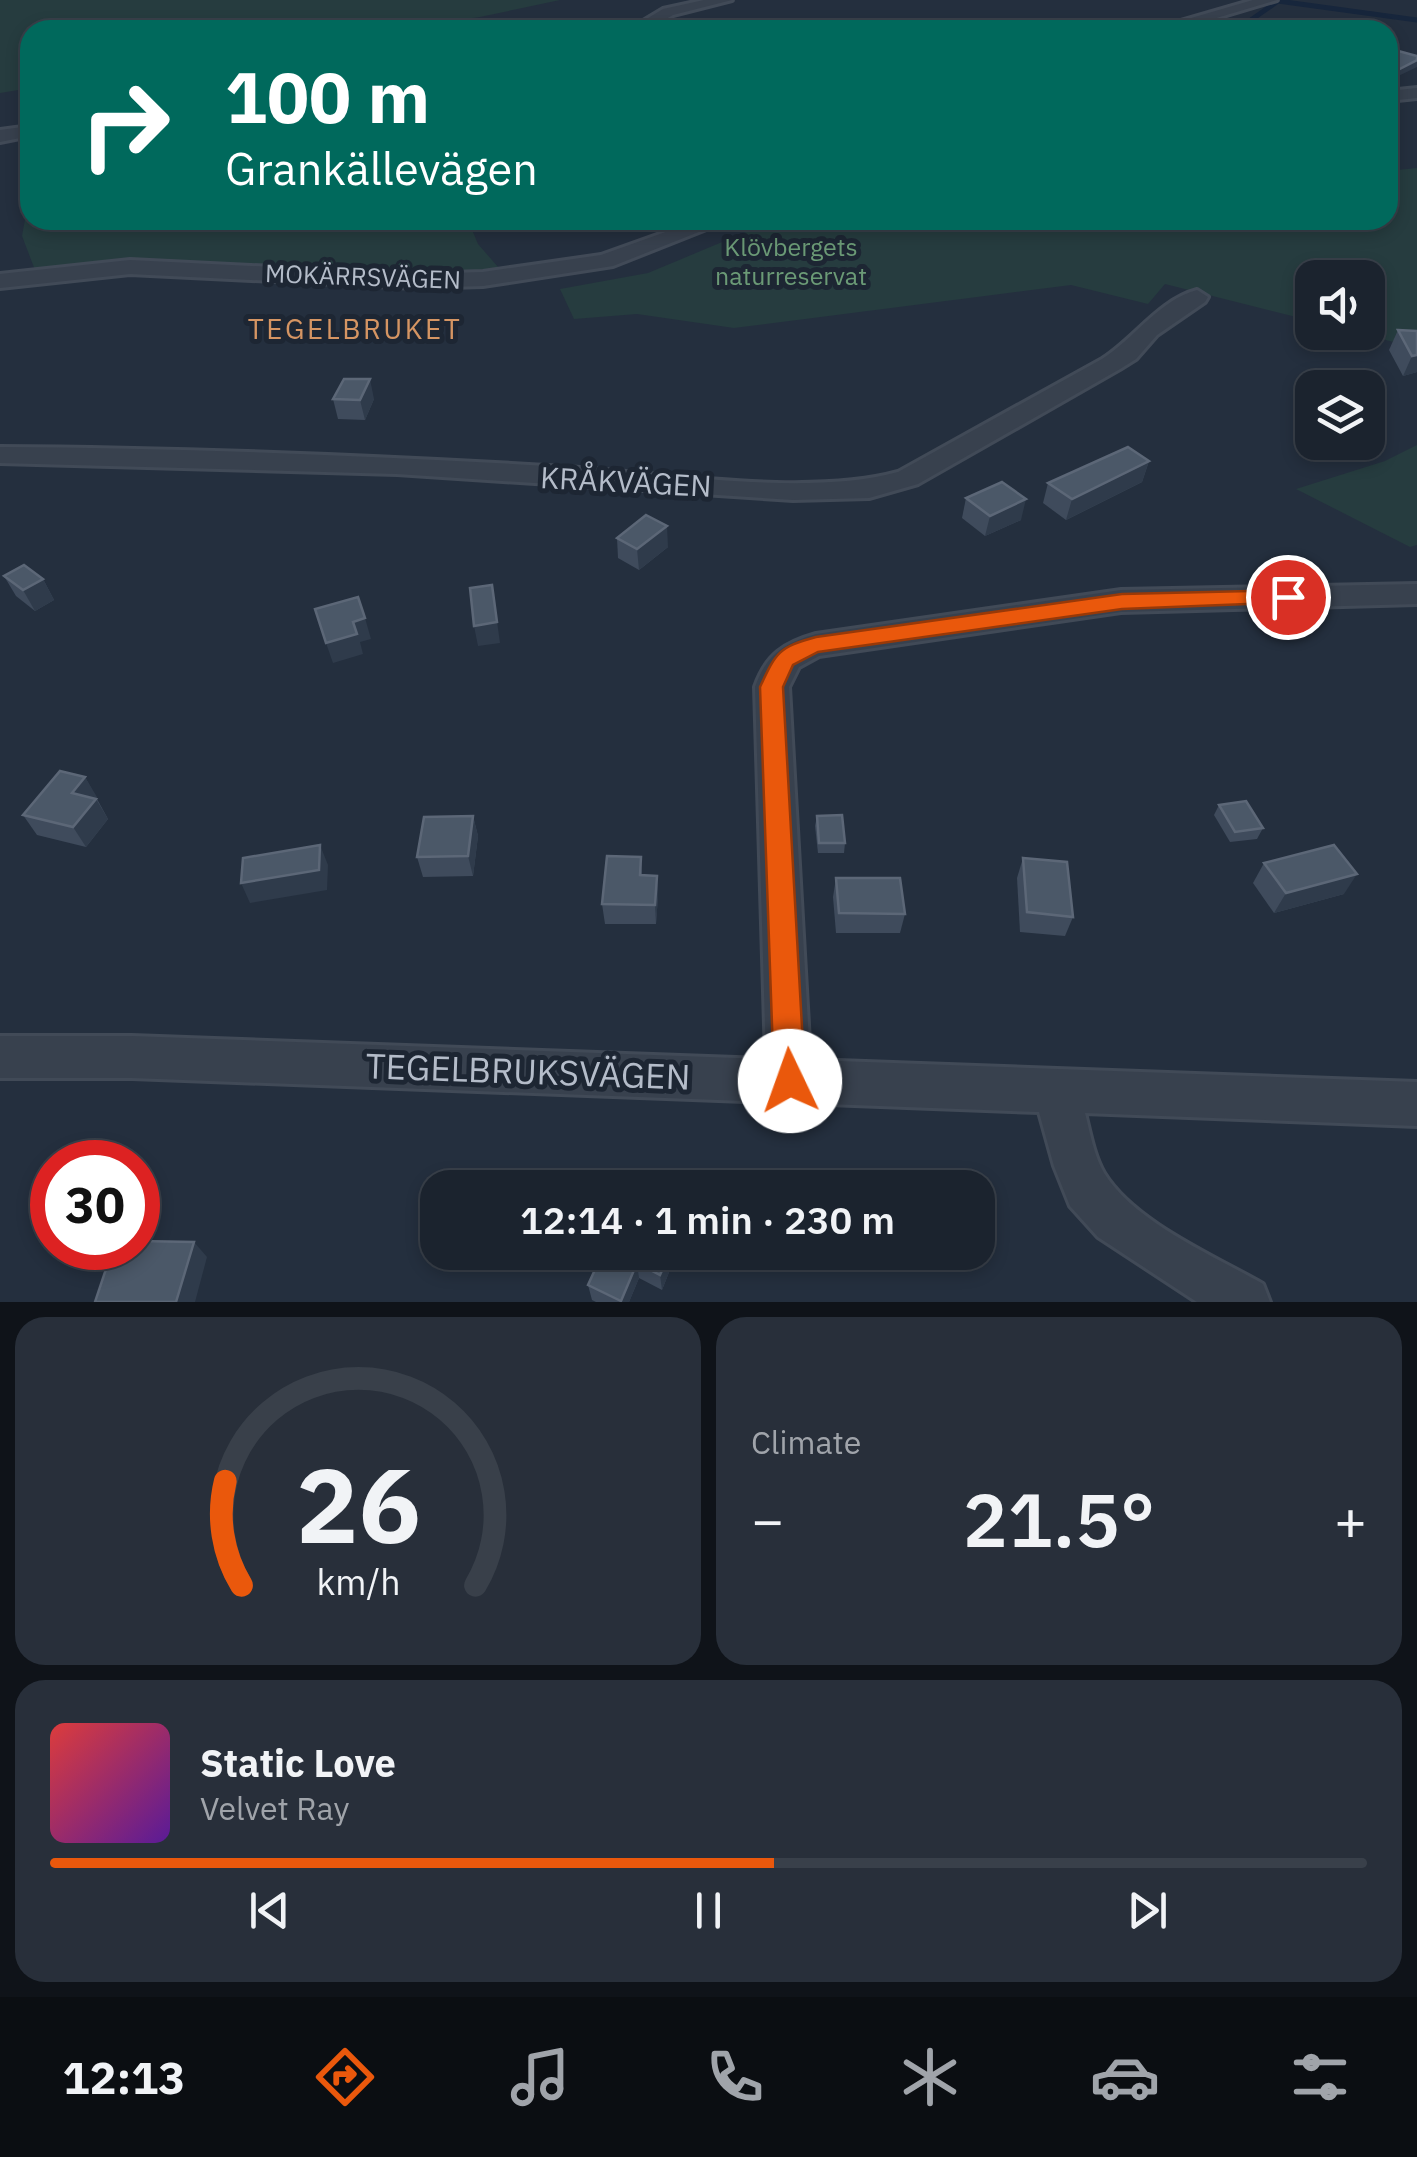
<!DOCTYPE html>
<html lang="en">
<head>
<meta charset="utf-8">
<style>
	body { margin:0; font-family:"IBM Plex Sans",sans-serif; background:#282f3a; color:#f1f3f6; height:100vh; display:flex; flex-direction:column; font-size:38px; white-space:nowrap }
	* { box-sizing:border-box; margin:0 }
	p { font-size:32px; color:#a0a4aa }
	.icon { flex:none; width:55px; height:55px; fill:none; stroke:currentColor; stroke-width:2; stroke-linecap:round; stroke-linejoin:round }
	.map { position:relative; height:1302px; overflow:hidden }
	.panel { display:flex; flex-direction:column; gap:15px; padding:15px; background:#0f1319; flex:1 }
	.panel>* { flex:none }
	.banner { position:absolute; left:20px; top:20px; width:1378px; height:210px; border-radius:30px; box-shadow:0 5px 15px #0003,0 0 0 2px #39404a; background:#00695c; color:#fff; overflow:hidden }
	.buttons { position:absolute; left:1295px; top:260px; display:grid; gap:20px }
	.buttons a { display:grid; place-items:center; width:90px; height:90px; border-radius:20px; background:#1b232e; box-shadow:0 5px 15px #0003,0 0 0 2px #39404a; font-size:50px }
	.speed { position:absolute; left:30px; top:1140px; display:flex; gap:20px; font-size:50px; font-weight:700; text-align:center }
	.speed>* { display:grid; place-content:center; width:130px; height:130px; border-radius:50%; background:#1b232e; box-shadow:0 5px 15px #0003,0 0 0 2px #39404a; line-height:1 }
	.speed .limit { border:15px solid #d22; background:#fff; color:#111 }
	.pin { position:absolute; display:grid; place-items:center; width:85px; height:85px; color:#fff; margin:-42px; border:5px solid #fff; border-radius:50%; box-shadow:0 2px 10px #0007 }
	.me { position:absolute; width:110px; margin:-55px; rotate:357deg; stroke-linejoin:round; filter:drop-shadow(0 0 8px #0008) }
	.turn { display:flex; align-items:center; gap:35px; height:210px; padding:0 40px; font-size:45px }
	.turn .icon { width:130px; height:130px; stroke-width:2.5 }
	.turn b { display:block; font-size:70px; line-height:85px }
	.big { font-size:75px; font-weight:600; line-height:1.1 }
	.panel .tile { flex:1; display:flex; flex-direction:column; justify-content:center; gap:15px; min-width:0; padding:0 35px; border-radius:30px; background:#282f3a }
	.panel .dial { align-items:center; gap:0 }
	.dial svg { height:260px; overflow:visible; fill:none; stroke:#39404a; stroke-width:7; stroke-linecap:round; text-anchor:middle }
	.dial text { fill:#f1f3f6; stroke:none }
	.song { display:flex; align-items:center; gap:30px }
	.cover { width:120px; height:120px; border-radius:15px; background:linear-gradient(135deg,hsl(0 70% 55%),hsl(270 70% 35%)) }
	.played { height:10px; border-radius:5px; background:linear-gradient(90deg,#ea580c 55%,#39404a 55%) }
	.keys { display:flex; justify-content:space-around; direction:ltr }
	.heat { display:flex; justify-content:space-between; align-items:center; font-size:55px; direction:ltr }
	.panel .tiles { flex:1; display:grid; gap:15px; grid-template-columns:1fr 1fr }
	.tile:last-child { grid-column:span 2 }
	.trip { position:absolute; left:420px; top:1170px; width:575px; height:100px; border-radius:30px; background:#1b232e; box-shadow:0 5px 15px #0003,0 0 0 2px #39404a; font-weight:600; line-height:100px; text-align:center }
	.menu { display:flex; height:160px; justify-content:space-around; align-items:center; background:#0b0e12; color:#a0a4aa }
	.menu .icon { width:70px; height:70px }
	.menu .selected { color:#ea580c }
	.menu b { font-size:45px; color:#f1f3f6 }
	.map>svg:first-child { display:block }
</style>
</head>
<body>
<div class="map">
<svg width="1417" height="1302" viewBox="0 0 1417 1302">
	<rect width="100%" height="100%" fill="#242f3e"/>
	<g fill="#263c3f">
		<polygon points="0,0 560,0 480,17 383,30 30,30 30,88 0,93"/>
		<polygon points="1417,168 1417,348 1358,333 1368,332 1368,278 1312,278 1312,321 1165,284 1148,304 1071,285 734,328 637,314 574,319 560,289 648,273 775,220 829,220 853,230 925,220 1388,220 1388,171"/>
		<polygon points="30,192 30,220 468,220 478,244 505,275 292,274 190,262 35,270 22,236"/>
		<polygon points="1417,445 1417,545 1410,547 1296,489 1385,461"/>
	</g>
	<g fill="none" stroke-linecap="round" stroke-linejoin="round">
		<polyline stroke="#17263c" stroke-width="5" points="1208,30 1248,22 1278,1 1417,20"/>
		<g stroke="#414a57" stroke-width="6">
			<g id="minor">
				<polygon points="704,0 732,0 673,15 647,30 628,30 663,9"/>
				<polygon points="1253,0 1277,0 1176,30 1150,30"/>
				<polygon points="1417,88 1417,98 1388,101 1388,91"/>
				<polygon points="30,126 30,136 0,142 0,130"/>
				<polygon points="699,220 729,220 613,266 483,286 416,288 130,274 0,288 0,274 130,260 416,274 483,272 601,255"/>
				<path d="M 1197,290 L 1208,297 L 1205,302 L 1157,335 L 1136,359 L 1120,369 L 918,484 L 869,498 L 793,500 L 397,474 L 0,463 L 0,447 C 189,448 378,456 567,467 C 663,473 808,497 898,472 L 1102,359 C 1134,339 1159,300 1197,290 Z"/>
				<path d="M 1417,584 L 1417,604 L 1121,612 L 819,656 L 799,667 L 789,687 L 810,1060 L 1417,1082 L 1417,1126 L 1085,1113 C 1090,1133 1094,1156 1104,1173 C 1134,1222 1214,1256 1263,1284 L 1270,1302 L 1197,1302 L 1098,1237 L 1070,1206 L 1054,1166 L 1039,1112 L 132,1078 L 0,1078 L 0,1036 L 132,1036 L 766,1059 L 755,687 C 766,655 784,643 816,634 L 1121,590 Z"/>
			</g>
		</g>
		<use href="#minor" fill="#38414e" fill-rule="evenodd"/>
	</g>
	<g fill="#3f4b5c">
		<polygon points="1398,330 1417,331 1417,372 1403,376 1389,350"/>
		<polygon points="333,399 374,399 365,420 338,419"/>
		<polygon points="1149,461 1142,482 1066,520 1043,503 1048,483"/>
		<polygon points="966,498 1021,520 985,536 962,518"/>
		<polygon points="617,538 668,547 639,570 618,558"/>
		<polygon points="4,576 43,579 54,600 35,611 16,596"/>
		<polygon points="85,777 108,819 86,847 37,835 23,815"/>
		<polygon points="1219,805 1263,828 1257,839 1230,842 1214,815"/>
		<polygon points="473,816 478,836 473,876 423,877 417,857"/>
		<polygon points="817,816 845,843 844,853 818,853 815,826"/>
		<polygon points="641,857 642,875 657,876 658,896 656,924 605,924 602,904"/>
		<polygon points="1023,858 1073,917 1065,936 1020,932 1017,878"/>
		<polygon points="1264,863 1344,894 1274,913 1253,883"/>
		<polygon points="836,878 905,914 900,933 836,933 833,897"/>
		<polygon points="603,1252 677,1252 662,1290 639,1278 629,1302 596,1302 592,1300 588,1285"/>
	</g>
	<g fill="#2f3b4b">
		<polygon points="1417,60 1417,67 1388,81 1388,75"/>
		<polygon points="1417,355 1417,372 1403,376 1412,356"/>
		<polygon points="370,379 374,399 365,420 360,400"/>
		<polygon points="1149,461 1142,482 1066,520 1072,499"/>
		<polygon points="1026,499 1021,520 985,536 990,516"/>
		<polygon points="667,526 668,547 639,570 637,549"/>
		<polygon points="43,579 54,600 35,611 23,590"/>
		<polygon points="492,585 500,643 478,646 474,626"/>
		<polygon points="365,618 371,639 360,642 363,654 333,663 326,643 353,622"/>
		<polygon points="85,777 97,797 84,813 72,793"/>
		<polygon points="96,799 108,819 86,847 73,827"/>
		<polygon points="473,816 478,836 473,876 468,856"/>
		<polygon points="320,845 328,865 327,890 250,903 241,883"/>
		<polygon points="1357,874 1344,894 1274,913 1286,893"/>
		<polygon points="657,876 658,896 656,924 655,905"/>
		<polygon points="194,1242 207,1257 195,1302 176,1302"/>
		<polygon points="670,1252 677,1252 662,1290 660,1275"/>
		<polygon points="637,1263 639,1278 629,1302 621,1302"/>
	</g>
	<g fill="#4b5868" stroke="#5c6777" stroke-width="2.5">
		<polygon points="1391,49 1417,56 1417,60 1388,75 1388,52"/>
		<polygon points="1398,330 1417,331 1417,355 1412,356"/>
		<polygon points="344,379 370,379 360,400 333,399"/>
		<polygon points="1128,447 1149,461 1072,499 1048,483"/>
		<polygon points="1002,482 1026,499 990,516 966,498"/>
		<polygon points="646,515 667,526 637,549 617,538"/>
		<polygon points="24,565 43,579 23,590 4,576"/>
		<polygon points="492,585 497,622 474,626 470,588"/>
		<polygon points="358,597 365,618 353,622 357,634 326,643 315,609"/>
		<polygon points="60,771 85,777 72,793 96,799 73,827 23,815"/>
		<polygon points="1246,801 1263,828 1235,832 1219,805"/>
		<polygon points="842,815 845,843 819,843 817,816"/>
		<polygon points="473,816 468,856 417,857 424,817"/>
		<polygon points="320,845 319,870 241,883 243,858"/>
		<polygon points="1334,845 1357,874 1286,893 1264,863"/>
		<polygon points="607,856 641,857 640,875 657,876 655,905 602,904"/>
		<polygon points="1023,858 1067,862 1073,917 1027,912"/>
		<polygon points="836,878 900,878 905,914 839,913"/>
		<polygon points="138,1241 194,1242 176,1302 95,1302 113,1248 138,1248"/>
		<polygon points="603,1252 670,1252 660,1275 637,1263 621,1301 588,1285"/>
	</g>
	<path fill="#ea580c" stroke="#983908" stroke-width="2.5" d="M 1288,590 L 1296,592 L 1299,597 L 1296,602 L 1122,609 L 818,652 L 793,665 L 783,687 L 805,1081 L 800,1091 L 790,1096 L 779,1091 L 774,1081 L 760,687 C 776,652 779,647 816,637 L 1122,594 Z"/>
	<g text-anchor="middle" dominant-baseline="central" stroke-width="10" stroke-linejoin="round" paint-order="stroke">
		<g font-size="25" fill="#6b9a76" stroke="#1d2633">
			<text x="791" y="246">Klövbergets<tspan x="791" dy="29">naturreservat</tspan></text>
		</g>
		<g font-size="25" fill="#b4bcc9" stroke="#1d2633">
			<text transform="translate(363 276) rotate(2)">MOKÄRRSVÄGEN</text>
		</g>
		<g font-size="28" letter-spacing="2.5" fill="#d59563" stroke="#1d2633">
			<text x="355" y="328">TEGELBRUKET</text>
		</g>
		<g font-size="30" fill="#b4bcc9" stroke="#1d2633">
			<text transform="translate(626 481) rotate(3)">KRÅKVÄGEN</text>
		</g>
		<g font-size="35" fill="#b4bcc9" stroke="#1d2633">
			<text transform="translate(528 1071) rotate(2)">TEGELBRUKSVÄGEN</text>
		</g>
	</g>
</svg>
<div class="buttons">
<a><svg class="icon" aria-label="sound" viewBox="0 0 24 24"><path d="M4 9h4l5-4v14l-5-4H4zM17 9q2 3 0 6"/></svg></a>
<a><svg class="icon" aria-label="layers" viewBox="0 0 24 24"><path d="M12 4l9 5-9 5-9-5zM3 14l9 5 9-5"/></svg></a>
</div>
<div class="speed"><div class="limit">30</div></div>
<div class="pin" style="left:1288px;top:597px;background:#d93025"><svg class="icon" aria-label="arrive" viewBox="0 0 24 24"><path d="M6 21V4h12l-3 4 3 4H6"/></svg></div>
<svg class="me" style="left:790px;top:1081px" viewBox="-20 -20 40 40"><circle r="19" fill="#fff"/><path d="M0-13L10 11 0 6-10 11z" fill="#ea580c"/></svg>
<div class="trip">12:14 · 1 min · 230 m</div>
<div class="banner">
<div class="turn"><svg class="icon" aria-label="right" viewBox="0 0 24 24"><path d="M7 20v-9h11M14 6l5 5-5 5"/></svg><div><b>100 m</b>Grankällevägen</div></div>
</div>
</div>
<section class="panel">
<div class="tiles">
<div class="tile dial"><svg viewBox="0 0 100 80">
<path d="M14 69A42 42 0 1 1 86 69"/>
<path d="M14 69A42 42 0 0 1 9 37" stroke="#ea580c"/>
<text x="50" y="56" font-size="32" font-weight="700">26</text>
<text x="50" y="72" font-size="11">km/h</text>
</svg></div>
<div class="tile"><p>Climate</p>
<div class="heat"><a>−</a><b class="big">21.5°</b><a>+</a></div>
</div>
<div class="tile">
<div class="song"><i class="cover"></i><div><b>Static Love</b><p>Velvet Ray</p></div></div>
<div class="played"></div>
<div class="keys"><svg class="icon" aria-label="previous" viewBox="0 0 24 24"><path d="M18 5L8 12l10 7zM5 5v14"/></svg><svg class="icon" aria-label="pause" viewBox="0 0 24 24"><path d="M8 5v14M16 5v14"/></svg><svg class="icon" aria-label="next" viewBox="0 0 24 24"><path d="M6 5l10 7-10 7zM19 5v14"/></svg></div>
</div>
</div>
</section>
<nav class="menu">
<b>12:13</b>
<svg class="icon selected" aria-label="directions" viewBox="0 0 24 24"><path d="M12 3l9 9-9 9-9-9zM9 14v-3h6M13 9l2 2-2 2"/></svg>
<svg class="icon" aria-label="music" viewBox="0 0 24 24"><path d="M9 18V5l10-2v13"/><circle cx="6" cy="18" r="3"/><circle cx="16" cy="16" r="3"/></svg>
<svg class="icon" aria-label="phone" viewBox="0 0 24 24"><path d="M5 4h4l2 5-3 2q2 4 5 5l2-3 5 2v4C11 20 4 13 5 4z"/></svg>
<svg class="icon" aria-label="climate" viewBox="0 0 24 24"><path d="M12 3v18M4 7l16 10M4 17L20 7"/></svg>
<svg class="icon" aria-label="car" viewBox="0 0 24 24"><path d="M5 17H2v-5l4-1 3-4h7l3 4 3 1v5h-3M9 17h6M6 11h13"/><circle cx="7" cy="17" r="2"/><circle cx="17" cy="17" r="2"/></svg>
<svg class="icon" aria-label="filters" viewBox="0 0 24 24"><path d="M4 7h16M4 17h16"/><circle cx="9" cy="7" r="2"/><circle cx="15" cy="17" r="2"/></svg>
</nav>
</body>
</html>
